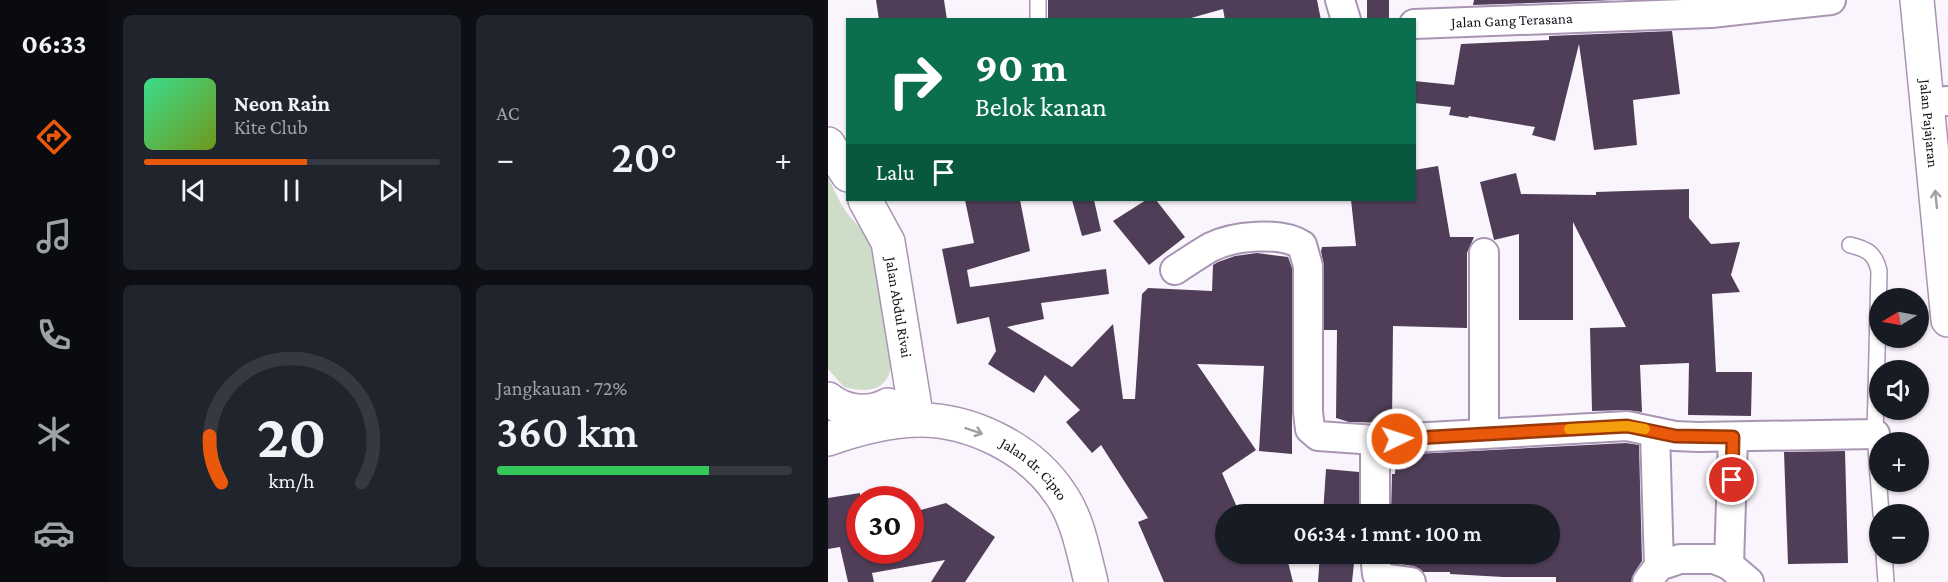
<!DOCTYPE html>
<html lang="id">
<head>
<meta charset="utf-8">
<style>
	body { margin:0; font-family:"Crimson Pro",serif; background:#20242c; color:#f1f3f6; height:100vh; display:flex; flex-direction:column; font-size:22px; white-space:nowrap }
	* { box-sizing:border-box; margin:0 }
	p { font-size:20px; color:#9ea1a6 }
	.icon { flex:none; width:33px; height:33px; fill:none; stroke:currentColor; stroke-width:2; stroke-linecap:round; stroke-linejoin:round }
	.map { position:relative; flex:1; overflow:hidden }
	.sheet { display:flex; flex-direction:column; gap:15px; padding:15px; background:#0d0f14; width:720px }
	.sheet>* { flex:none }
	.guide { position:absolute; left:18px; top:18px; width:570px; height:183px; border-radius:0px; box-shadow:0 2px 4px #0004; background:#0b6e4f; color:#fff; overflow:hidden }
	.needle { width:39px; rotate:260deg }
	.buttons { position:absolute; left:1041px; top:288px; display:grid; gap:12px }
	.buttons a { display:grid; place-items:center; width:60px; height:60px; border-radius:50%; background:#171b24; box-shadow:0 2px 4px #0004; font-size:30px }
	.speed { position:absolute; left:18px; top:486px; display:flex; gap:12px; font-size:30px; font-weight:700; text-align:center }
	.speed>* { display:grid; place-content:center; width:78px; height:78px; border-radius:50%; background:#171b24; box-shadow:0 2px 4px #0004; line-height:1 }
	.speed .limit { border:9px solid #d22; background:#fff; color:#111 }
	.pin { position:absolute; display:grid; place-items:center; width:51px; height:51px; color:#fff; margin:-26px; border:3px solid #fff; border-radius:50%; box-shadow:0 2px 6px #0007 }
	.me { position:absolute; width:66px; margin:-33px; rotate:86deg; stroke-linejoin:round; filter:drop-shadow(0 0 4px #0008) }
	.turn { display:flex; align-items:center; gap:21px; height:126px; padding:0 30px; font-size:27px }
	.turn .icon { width:78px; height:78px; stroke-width:2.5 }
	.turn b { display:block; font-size:42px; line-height:51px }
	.then { display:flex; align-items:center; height:57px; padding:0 30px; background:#0003; gap:12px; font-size:22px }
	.big { font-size:45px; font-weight:600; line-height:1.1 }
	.sheet .tile { flex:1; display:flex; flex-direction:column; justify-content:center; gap:9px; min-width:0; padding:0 21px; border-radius:9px; background:#20242c }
	.sheet .dial { align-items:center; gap:0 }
	.dial svg { height:156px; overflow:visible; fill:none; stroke:#363941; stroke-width:7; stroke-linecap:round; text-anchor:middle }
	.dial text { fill:#f1f3f6; stroke:none }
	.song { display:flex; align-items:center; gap:18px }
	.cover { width:72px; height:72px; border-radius:9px; background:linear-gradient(135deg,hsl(150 70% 55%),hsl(80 70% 35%)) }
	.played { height:6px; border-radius:3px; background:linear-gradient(90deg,#ea580c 55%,#363941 55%) }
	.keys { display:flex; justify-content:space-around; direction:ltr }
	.heat { display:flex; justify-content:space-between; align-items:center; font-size:33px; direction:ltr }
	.charge { height:9px; border-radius:4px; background:linear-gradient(90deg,#34c759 72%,#363941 0) }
	.sheet .tiles { flex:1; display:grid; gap:15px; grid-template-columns:repeat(2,1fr) }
	.trip { position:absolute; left:387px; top:504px; width:345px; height:60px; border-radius:30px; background:#171b24; box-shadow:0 2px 4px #0004; font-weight:600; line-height:60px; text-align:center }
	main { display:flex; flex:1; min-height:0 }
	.tabs { display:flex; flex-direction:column; width:108px; justify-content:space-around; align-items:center; background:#090b0e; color:#9ea1a6 }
	.tabs .icon { width:42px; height:42px }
	.tabs .current { color:#ea580c }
	.tabs b { font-size:27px; color:#f1f3f6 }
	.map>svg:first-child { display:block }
</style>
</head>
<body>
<main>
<nav class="tabs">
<b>06:33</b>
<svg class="icon current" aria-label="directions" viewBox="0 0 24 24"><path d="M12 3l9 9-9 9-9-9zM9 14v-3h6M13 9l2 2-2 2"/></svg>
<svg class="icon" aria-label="music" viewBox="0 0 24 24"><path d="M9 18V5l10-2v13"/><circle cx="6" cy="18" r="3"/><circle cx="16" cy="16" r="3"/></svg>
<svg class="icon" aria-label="phone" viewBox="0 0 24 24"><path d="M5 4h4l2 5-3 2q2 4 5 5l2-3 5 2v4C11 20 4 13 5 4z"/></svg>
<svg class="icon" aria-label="climate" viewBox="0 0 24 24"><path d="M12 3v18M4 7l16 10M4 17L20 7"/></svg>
<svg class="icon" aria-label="car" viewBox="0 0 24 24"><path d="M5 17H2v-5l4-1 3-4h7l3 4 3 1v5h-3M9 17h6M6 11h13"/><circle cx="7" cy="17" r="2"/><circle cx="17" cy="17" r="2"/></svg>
</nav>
<section class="sheet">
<div class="tiles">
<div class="tile">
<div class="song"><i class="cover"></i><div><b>Neon Rain</b><p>Kite Club</p></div></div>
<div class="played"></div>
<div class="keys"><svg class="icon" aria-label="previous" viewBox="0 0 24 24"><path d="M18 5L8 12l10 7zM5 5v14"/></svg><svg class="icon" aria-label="pause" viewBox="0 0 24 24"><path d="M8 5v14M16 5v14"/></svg><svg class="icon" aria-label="next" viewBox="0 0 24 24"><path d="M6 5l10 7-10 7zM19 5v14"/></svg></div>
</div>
<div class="tile"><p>AC</p>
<div class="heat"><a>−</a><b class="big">20°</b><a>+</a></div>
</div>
<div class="tile dial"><svg viewBox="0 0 100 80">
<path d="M14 69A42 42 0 1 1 86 69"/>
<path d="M14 69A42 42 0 0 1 8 45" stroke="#ea580c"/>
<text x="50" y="56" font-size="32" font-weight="700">20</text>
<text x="50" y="72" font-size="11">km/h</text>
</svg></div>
<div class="tile"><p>Jangkauan · 72%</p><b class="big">360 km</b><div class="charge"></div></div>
</div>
</section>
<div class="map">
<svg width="1120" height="582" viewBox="0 0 1120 582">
	<rect width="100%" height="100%" fill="#faf5fc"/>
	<path fill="#ceddc7" d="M 0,177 C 5,187 10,200 17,210 C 24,220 34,228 40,239 C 48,253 50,281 54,297 C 62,335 84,405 16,387 L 0,369 Z"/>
	<g fill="#503e58">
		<polygon points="48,0 116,0 119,20 51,20"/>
		<polygon points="220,0 489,0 493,20 397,20 395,9 356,20 220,20"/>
		<rect x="539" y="0" width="22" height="20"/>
		<polygon points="646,0 788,0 645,5"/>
		<polygon points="844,31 852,94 805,100 809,145 766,150 751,44 727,141 704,135 707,127 641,116 640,118 621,115 623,107 586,103 586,81 626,85 633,44 721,40 721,36"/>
		<polygon points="610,166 622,237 646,237 639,253 639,328 565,326 564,423 521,422 508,418 509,330 496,330 496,266 493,251 494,247 528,246 523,200 586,200 586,170"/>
		<polygon points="688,173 693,194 768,195 768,192 861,189 861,218 883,244 912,242 903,275 912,292 884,294 888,372 924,372 923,416 860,415 861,363 812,365 814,412 798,410 764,411 762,328 798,327 745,222 745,320 691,320 691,234 666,240 652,182"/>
		<polygon points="137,200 192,200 202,251 139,270 142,287 278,269 281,294 213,303 216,319 179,327 244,367 285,324 295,399 307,399 314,294 320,288 384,291 385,265 390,262 407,256 429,253 460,257 464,268 464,454 431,451 436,366 369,364 428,450 394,473 412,514 398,514 398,554 458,554 465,582 336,582 310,522 320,518 273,445 264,453 238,422 252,410 217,375 206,393 160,364 168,351 161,317 129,324 114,249 146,243"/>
		<polygon points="244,200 266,200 273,231 254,236"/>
		<polygon points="318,200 328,200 357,237 321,265 285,221"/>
		<polygon points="798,443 811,445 814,561 806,573 803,582 728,582 728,577 675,577 622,574 622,572 595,572 586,566 564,563 564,554 722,554 722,514 563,514 564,474 567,474 568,455"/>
		<polygon points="1017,451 1020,563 960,564 956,452"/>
		<polygon points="498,469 531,472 531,514 495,514"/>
		<polygon points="32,493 32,550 82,550 82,513 118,503 167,537 137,582 103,582 117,560 44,573 46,582 20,582 12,547 0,549 0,498"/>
		<polygon points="492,554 527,554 524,582 490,582"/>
	</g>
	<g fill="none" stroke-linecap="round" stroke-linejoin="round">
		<g stroke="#a995b3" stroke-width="18">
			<g id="lane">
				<polyline points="210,0 210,20"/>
				<path d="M 1022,245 C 1039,249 1047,253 1051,271 L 1047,434 L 1053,514"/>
				<polyline points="1056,554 1058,582"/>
			</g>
		</g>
		<g stroke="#a995b3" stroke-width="32">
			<g id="street">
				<polyline points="512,0 518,20"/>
				<path id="s1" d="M 586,24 L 883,13 L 1003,0"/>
				<polyline points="1099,103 1120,101"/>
				<polyline points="656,253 656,433"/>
				<path d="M 347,270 C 359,262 371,254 383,247 C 405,236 452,231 474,245 L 480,266 L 480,412 L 482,429 L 490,436 L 547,440"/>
				<polyline points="827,432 831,566"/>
				<polyline points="547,514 547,440 799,426 847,436 870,437 1047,434"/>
				<polyline points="547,554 549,574 555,578 583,582"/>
				<polyline points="901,565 905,437"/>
				<polyline points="819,582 831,566 852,559 886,559 901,565 921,582"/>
			</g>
		</g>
		<g stroke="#a995b3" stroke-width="36">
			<g id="primary">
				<path id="s2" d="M 1089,0 L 1120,320"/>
				<polyline points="0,144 20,175"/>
				<path id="s3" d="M 37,200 L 60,242 L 89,420"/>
				<path d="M 0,399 C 17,413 41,415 60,405"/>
				<path id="s4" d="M 0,439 C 28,429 59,421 89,420 C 142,419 201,448 231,492 C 250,518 255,551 263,582"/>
			</g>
		</g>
		<use href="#lane" stroke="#fff" stroke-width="15"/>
		<use href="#street" stroke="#fff" stroke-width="28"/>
		<use href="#primary" stroke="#fff" stroke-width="33"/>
	</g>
	<defs><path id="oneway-shaft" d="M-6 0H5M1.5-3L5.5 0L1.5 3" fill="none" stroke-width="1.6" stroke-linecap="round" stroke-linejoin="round" transform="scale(1.5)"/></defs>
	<g stroke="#a29fa3">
		<use href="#oneway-shaft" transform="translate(1108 199) rotate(-96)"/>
		<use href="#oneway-shaft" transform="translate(146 431) rotate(19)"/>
	</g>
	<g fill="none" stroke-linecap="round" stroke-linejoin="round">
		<g stroke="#983908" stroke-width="15">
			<polyline id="route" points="569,439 799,426 847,436 905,437 904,480"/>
		</g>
		<use href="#route" stroke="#ea580c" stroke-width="10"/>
		<polyline stroke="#f59e0b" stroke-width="10" points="741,429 799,426 817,429"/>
	</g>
	<g text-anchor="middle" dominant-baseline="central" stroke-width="6" stroke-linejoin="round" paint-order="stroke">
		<g font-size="15" fill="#170f1a" stroke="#faf5fc">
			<text stroke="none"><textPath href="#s1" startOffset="98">Jalan Gang Terasana</textPath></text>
			<text stroke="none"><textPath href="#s2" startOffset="124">Jalan Pajajaran</textPath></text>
			<text stroke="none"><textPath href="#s3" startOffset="114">Jalan Abdul Rivai</textPath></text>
			<text stroke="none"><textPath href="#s4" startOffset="222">Jalan dr. Cipto</textPath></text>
		</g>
	</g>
</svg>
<div class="buttons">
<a><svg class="needle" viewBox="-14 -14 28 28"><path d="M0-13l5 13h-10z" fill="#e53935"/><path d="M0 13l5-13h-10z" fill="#9ea1a6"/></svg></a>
<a><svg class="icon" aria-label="sound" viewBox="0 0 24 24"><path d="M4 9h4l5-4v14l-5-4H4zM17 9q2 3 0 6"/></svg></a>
<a>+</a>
<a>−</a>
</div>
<div class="speed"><div class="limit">30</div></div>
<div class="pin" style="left:904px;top:480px;background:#d93025"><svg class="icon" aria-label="arrive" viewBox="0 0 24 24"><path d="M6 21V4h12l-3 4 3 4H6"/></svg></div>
<svg class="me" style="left:569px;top:439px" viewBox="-20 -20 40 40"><circle r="17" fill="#ea580c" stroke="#fff" stroke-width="3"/><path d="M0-11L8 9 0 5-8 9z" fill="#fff"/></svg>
<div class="trip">06:34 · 1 mnt · 100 m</div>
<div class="guide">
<div class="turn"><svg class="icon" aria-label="right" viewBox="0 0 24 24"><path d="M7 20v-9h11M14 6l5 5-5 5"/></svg><div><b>90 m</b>Belok kanan</div></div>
<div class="then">Lalu<svg class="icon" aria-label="arrive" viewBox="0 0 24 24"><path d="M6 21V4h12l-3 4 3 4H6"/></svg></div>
</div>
</div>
</main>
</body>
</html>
